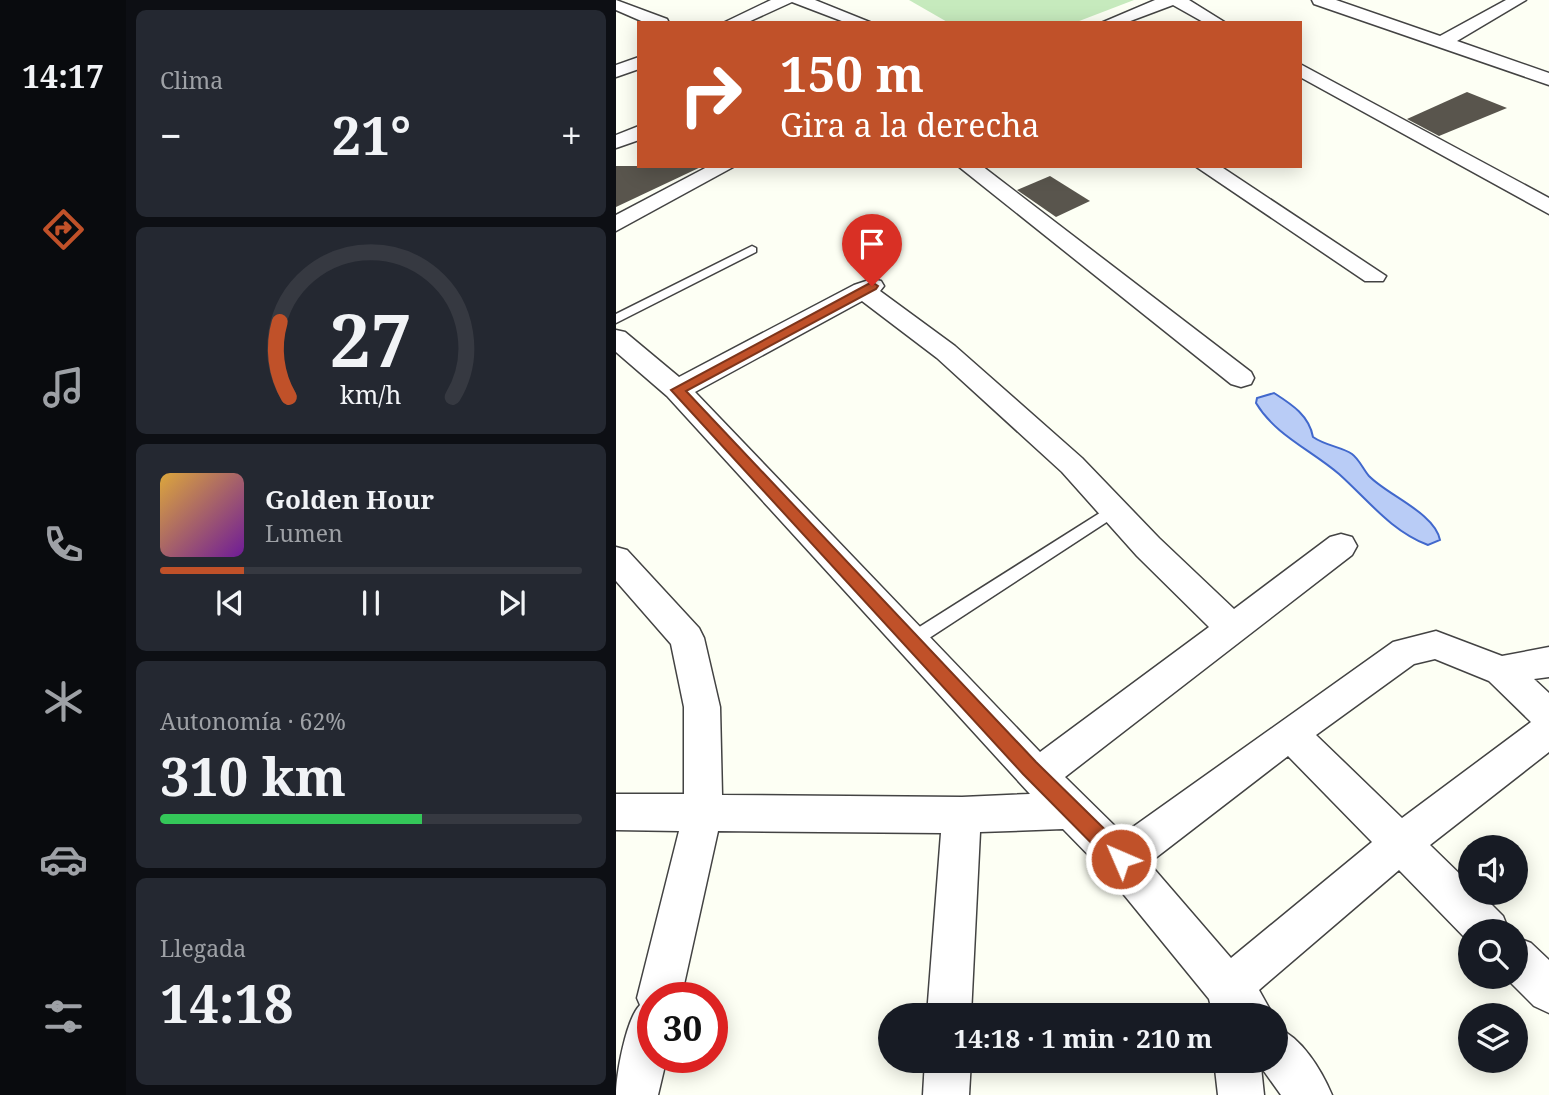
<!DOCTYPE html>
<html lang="es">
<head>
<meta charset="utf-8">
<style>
	body { margin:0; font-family:"Noto Serif",serif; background:#242831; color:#f1f3f6; height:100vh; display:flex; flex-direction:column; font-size:26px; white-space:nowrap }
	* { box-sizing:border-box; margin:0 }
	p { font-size:23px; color:#9ea1a6 }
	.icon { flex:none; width:38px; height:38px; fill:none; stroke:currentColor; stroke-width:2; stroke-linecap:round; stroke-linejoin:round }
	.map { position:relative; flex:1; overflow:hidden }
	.side { display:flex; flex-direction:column; gap:10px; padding:10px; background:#0d0f14; width:490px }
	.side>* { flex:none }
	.banner { position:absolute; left:21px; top:21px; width:665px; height:147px; border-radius:0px; box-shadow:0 4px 18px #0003; background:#c05129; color:#fff; overflow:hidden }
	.tools { position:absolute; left:842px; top:835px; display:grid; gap:14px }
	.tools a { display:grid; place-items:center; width:70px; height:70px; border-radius:50%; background:#171b24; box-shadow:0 4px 18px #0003; font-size:35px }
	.speed { position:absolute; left:21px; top:982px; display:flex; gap:14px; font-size:35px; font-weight:700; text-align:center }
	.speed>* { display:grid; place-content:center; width:91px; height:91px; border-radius:50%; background:#171b24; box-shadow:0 4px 18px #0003; line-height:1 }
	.speed .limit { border:10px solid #d22; background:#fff; color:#111 }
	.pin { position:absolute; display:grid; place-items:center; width:60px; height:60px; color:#fff; margin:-72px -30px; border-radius:50% 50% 50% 0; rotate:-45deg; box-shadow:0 0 7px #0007 }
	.pin .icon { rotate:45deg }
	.me { position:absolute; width:77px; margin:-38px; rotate:315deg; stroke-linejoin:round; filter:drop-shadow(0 0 5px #0008) }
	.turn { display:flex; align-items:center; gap:24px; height:147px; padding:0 28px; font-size:32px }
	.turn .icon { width:91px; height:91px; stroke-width:2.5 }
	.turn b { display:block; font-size:49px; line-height:60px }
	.big { font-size:52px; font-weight:700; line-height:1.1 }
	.side .card { flex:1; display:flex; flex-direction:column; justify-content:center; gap:10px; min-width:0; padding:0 24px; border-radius:10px; background:#242831 }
	.side .dial { align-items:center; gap:0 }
	.dial svg { height:182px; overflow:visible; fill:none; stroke:#363941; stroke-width:7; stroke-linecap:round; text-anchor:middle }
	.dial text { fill:#f1f3f6; stroke:none }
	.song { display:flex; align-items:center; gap:21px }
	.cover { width:84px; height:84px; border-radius:10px; background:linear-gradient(135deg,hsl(40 70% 55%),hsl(280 70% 35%)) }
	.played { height:7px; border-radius:4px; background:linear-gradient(90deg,#c05129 20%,#363941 20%) }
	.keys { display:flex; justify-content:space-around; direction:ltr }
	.heat { display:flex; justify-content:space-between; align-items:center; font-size:38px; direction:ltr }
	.charge { height:10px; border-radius:5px; background:linear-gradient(90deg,#34c759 62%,#363941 0) }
	.trip { position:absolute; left:262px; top:1003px; width:410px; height:70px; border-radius:35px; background:#171b24; box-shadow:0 4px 18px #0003; font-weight:700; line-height:70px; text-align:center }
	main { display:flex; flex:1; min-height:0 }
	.tab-bar { display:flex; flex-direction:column; width:126px; justify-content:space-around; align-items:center; background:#090b0e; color:#9ea1a6 }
	.tab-bar .icon { width:49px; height:49px }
	.tab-bar .current { color:#c05129 }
	.tab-bar b { font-size:32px; color:#f1f3f6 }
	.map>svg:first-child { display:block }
</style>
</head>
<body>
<main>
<nav class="tab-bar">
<b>14:17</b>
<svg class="icon current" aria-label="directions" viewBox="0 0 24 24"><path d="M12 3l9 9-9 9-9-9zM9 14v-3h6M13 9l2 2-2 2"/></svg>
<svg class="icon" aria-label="music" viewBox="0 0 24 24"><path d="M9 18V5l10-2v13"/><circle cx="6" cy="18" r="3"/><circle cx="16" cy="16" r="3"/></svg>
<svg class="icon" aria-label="phone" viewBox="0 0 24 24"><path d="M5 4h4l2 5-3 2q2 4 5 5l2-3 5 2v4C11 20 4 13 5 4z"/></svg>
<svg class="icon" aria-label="climate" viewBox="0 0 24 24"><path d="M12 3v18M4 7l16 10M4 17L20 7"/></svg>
<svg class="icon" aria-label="car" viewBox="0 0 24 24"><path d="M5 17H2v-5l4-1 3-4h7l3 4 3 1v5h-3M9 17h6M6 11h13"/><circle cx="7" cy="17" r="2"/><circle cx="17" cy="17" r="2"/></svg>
<svg class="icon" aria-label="filters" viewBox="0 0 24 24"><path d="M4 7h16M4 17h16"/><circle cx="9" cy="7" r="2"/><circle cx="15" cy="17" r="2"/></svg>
</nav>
<section class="side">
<div class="card"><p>Clima</p>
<div class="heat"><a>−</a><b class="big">21°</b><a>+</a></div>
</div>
<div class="card dial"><svg viewBox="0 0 100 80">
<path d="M14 69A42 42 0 1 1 86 69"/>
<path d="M14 69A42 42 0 0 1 10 36" stroke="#c05129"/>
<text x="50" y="56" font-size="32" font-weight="700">27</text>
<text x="50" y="72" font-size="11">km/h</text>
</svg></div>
<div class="card">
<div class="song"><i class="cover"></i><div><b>Golden Hour</b><p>Lumen</p></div></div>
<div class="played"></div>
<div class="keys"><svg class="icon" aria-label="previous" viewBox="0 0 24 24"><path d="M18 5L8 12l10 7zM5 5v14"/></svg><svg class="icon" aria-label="pause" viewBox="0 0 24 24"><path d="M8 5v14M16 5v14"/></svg><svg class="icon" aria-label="next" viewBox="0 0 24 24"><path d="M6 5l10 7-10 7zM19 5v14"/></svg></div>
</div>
<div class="card"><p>Autonomía · 62%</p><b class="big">310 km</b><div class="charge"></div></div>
<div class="card"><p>Llegada</p><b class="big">14:18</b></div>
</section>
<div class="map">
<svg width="933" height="1095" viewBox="0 0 933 1095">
	<rect width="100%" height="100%" fill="#fdfff4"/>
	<polygon fill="#c6eabd" points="293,0 518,0 458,23 333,23"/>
	<path fill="#b9ccf6" stroke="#4168cc" stroke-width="2" d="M 658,393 C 675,404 693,415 697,437 C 710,446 726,447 736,454 C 743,459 747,469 753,476 C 771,495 819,513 824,540 L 812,545 C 775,531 752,500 723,474 C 695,450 659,435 640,403 L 641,398 Z"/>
	<g fill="#59554d">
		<polygon points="851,92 891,108 823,136 791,119"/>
		<polygon points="0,166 87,166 0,207"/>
		<polygon points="434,176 474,201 440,217 401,190"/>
	</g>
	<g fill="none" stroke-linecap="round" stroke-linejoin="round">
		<g stroke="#434343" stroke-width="3">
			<g id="lane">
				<polygon points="136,246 140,248 140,252 0,323 0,314"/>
				<polygon points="498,504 503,506 506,510 503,514 301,646 295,648 289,646 286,641 289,636"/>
			</g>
		</g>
		<g stroke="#434343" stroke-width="3">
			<g id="street">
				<polygon points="0,0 51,19 53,23 30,23 0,10"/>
				<polygon points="155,0 199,0 256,23 231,23 176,2 130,23 107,23"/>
				<polygon points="539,0 573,0 610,23 589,23 557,5 509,23 485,23"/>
				<polygon points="696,0 720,0 824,36 890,0 910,0 841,41 933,73 933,85 698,4"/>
				<polygon points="23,57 23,69 0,77 0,65"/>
				<polygon points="684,64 933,198 933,214 684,77"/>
				<polygon points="23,126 23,140 0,148 0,135"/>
				<polygon points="93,166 119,166 0,231 0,215"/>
				<polygon points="342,166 366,166 635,372 638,378 635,384 625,387 615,384"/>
				<polygon points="579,166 604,166 770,276 767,281 749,281"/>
				<path d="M 256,279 L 265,281 L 268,286 L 264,291 L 339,346 L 466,458 L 543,538 L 618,609 L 714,537 L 725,534 L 736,537 L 741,546 L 736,555 L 449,777 L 507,834 L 777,642 L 820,631 L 886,656 L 933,647 L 933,677 L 918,679 L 933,693 L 933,752 L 814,845 L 854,884 L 854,892 L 863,892 L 887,916 L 893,931 L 854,931 L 854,943 L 783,870 L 643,990 L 657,1015 L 597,1015 L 593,999 L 491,874 L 447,829 L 364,832 L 355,1015 L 311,1015 L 325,833 L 102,831 L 65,998 L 37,998 L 37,1057 L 51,1057 L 42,1095 L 0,1095 C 0,1075 10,1019 24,1005 L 21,998 L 63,831 L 0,830 L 0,794 L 68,794 L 68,707 L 55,644 L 0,581 L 0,547 L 11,550 L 83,628 L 88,638 L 104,707 L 106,795 L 346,797 L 414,794 L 51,396 L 0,352 L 0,330 L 9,332 L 63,377 L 238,285 ZM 246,301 L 321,358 L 446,472 L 521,556 L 593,627 L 424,752 L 79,392 ZM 819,659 L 873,681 L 915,722 L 786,818 L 700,735 L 798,664 ZM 672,756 L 756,842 L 615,958 L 533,863 Z"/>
				<polygon points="900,937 915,943 933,960 933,1013 918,1006 888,976 900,976"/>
				<path d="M 660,1027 C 686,1038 705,1069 716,1095 L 665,1095 L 645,1067 L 648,1095 L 602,1095 L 598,1060 L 660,1060 Z"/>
				<polygon points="309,1060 355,1060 353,1095 307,1095"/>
			</g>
		</g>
		<use href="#lane" fill="#fff" fill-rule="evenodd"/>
		<use href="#street" fill="#fff" fill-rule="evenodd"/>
	</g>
	<polygon fill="#c05129" stroke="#7d351b" stroke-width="2" points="256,282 262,286 260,289 70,391 420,762 512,852 515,859 512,866 505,869 498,866 407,774 55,390"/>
</svg>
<div class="tools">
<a><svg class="icon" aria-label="sound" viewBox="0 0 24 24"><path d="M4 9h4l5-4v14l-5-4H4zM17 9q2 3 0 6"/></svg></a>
<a><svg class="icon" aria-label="search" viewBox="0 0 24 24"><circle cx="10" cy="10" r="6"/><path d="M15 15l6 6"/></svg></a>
<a><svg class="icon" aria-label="layers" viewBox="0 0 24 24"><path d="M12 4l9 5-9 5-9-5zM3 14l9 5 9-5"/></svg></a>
</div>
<div class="speed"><div class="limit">30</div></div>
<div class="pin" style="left:256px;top:286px;background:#d93025"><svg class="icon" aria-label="arrive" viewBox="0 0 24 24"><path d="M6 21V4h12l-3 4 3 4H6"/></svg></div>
<svg class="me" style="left:505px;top:859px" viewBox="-20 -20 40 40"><circle r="17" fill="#c05129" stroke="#fff" stroke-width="3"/><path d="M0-11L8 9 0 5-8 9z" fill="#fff"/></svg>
<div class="trip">14:18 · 1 min · 210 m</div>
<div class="banner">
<div class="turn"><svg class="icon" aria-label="right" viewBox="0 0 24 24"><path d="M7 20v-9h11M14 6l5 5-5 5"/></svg><div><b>150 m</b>Gira a la derecha</div></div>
</div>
</div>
</main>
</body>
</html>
